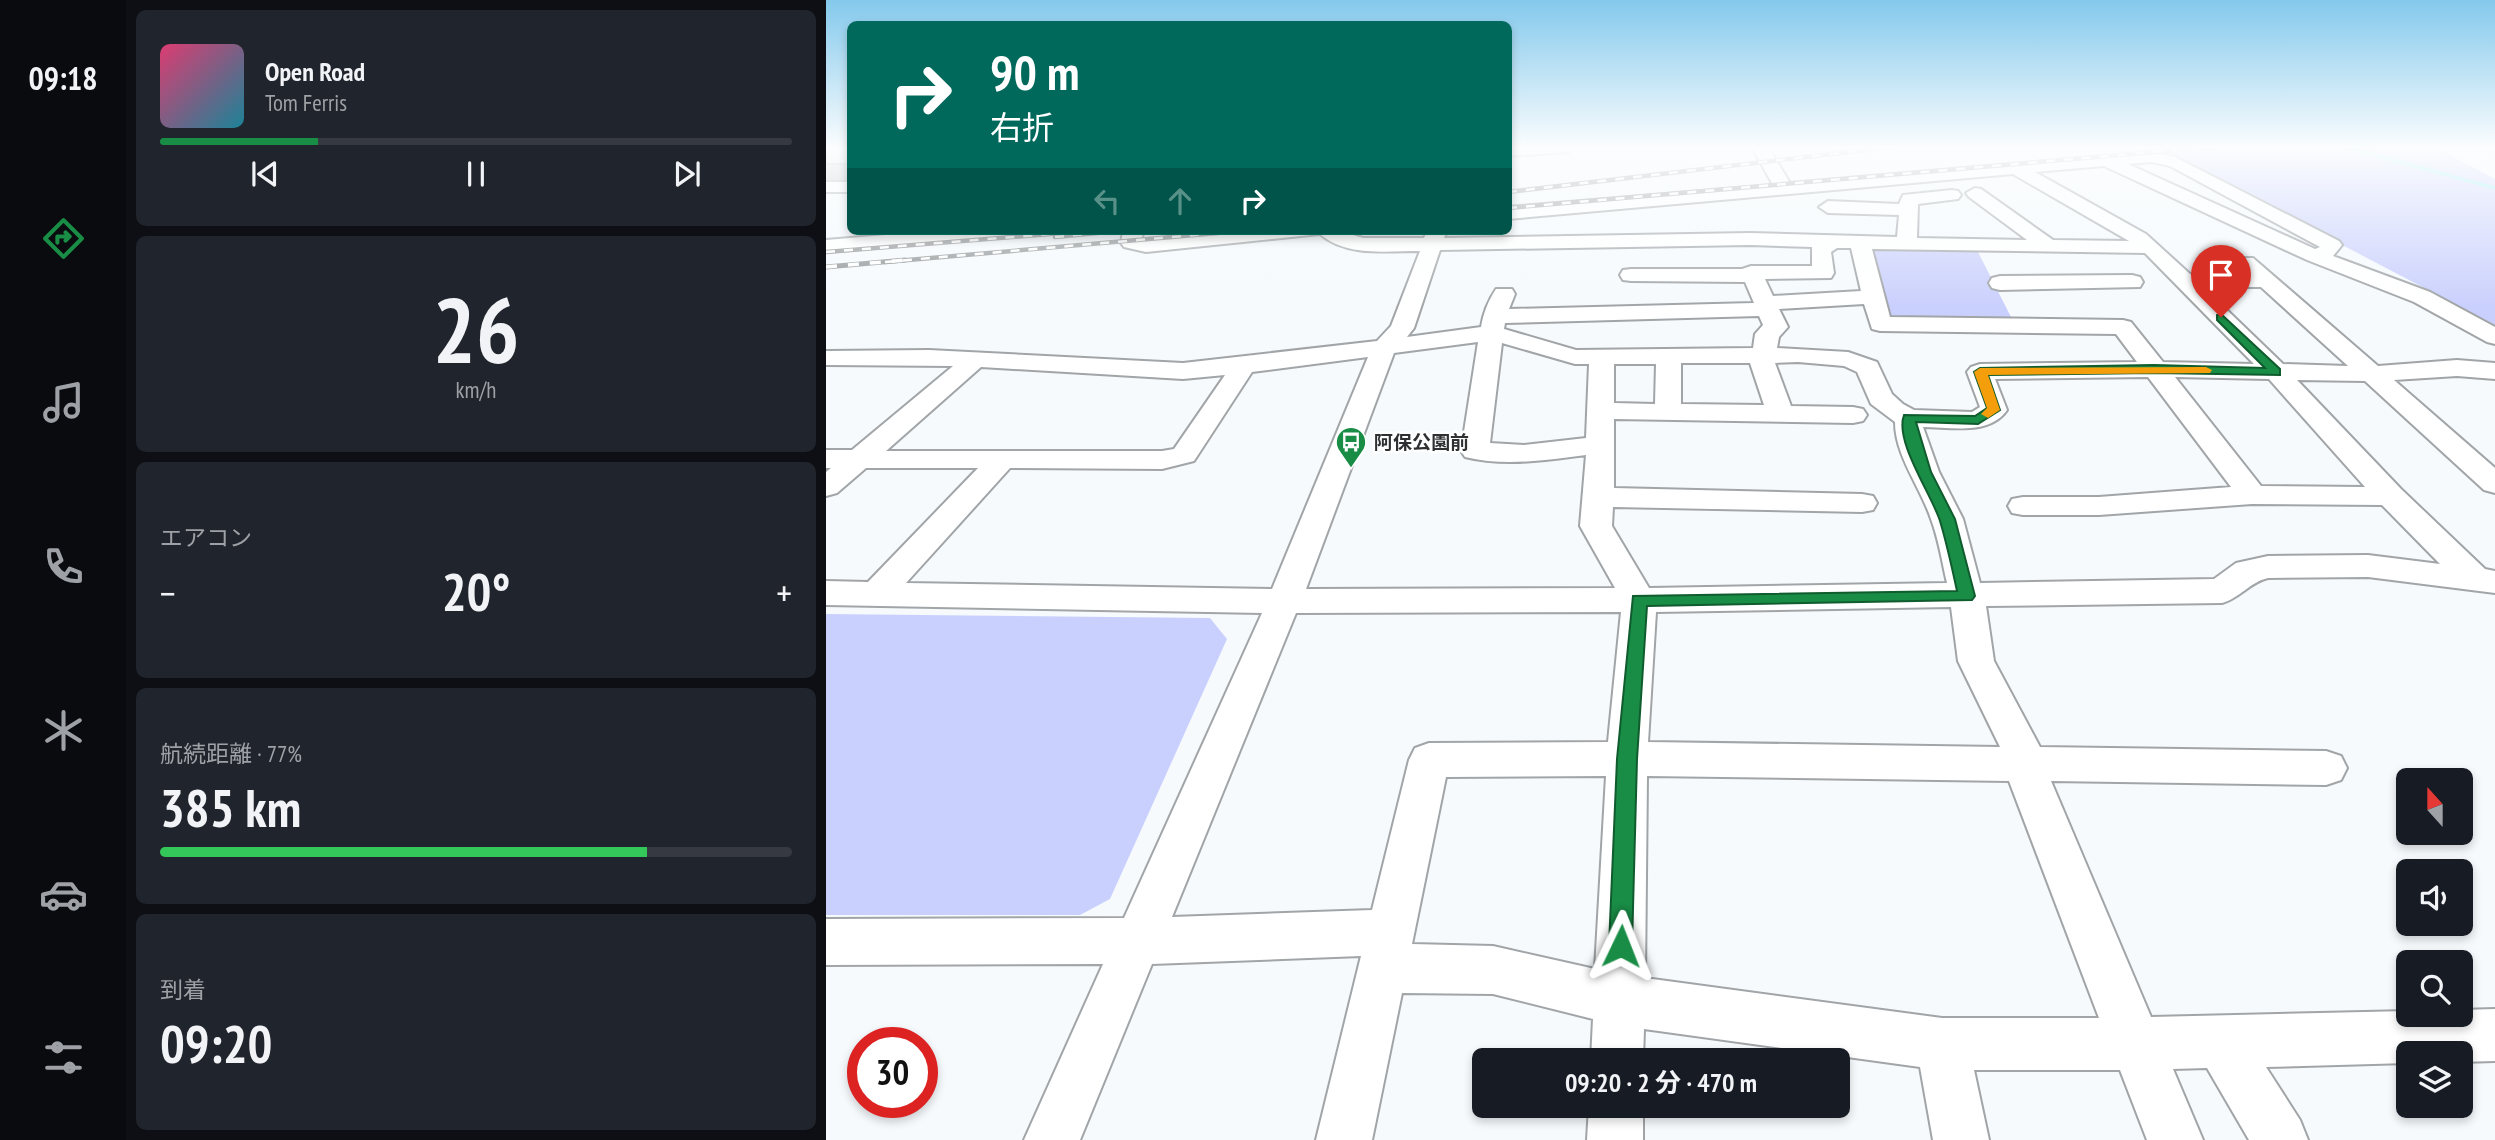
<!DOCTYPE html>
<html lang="ja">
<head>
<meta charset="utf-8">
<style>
	body { margin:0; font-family:"PT Sans Narrow","Noto Sans JP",sans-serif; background:#20242c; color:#f1f3f6; height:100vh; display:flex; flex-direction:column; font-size:26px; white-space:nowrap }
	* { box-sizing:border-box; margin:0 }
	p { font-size:23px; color:#9ea1a6 }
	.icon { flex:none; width:38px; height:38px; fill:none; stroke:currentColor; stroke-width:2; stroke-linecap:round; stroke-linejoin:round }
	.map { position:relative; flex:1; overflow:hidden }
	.panel { display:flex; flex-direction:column; gap:10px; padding:10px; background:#0d0f14; width:700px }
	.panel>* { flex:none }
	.banner { position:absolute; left:21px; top:21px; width:665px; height:214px; border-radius:10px; box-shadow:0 4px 10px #0003; background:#00695c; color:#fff; overflow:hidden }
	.needle { width:46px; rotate:339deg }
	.fabs { position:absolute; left:1570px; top:768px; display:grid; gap:14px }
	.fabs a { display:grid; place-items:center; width:77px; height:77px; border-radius:10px; background:#171b24; box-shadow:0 4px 10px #0003; font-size:35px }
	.speed { position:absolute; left:21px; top:1027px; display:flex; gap:14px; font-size:35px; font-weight:700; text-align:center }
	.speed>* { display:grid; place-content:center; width:91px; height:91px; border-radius:50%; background:#171b24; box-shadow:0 4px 10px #0003; line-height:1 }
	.speed .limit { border:10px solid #d22; background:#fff; color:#111 }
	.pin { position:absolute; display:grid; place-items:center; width:60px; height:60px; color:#fff; margin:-72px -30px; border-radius:50% 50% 50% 0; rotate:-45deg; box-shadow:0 0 7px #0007 }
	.pin .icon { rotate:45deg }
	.me { position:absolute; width:77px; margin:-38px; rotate:2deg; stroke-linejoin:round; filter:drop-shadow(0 0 5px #0008) }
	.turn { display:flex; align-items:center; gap:24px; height:147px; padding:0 28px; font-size:32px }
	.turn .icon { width:91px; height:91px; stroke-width:2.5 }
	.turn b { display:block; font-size:49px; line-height:60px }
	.lanes { display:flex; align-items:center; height:66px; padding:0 28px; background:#0003; justify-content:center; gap:35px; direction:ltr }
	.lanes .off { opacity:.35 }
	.big { font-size:52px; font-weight:700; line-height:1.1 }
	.panel .card { flex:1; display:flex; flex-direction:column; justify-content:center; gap:10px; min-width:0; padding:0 24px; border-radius:10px; background:#20242c }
	.panel .dial { align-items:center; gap:0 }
	.dial b { font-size:91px; line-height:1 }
	.song { display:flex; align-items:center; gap:21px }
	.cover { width:84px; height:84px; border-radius:10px; background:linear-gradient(135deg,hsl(340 70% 55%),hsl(190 70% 35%)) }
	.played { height:7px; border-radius:4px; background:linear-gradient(90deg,#198d46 25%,#363941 25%) }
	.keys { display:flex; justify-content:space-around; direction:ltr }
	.heat { display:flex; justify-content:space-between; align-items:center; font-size:38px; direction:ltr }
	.charge { height:10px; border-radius:5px; background:linear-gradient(90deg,#34c759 77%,#363941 0) }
	.trip { position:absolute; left:646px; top:1048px; width:378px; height:70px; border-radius:10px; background:#171b24; box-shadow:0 4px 10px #0003; font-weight:700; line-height:70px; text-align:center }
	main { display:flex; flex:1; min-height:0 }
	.tabs { display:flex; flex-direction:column; width:126px; justify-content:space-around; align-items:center; background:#090b0e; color:#9ea1a6 }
	.tabs .icon { width:49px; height:49px }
	.tabs .current { color:#198d46 }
	.tabs b { font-size:32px; color:#f1f3f6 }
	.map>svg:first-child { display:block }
</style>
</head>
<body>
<main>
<nav class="tabs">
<b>09:18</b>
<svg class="icon current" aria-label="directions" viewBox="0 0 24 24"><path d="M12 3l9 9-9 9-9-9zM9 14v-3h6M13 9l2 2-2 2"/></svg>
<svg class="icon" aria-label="music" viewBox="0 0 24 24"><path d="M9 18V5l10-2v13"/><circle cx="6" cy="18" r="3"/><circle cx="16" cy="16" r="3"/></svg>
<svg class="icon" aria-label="phone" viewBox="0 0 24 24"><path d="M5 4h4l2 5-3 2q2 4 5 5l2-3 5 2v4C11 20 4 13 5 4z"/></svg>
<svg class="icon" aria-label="climate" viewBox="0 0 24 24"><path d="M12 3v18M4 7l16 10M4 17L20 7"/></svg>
<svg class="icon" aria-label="car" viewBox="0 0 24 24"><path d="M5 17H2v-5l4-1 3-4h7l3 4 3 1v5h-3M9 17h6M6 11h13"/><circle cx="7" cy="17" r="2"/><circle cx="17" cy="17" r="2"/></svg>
<svg class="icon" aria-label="filters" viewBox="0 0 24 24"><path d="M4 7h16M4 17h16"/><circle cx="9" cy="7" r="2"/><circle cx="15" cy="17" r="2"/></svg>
</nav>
<section class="panel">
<div class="card">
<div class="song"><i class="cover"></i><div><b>Open Road</b><p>Tom Ferris</p></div></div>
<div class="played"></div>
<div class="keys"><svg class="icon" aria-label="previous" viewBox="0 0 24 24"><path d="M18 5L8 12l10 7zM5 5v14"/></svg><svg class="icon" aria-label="pause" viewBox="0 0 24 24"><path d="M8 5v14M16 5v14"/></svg><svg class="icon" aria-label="next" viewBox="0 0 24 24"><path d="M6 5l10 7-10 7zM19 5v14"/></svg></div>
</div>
<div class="card dial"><b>26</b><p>km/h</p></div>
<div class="card"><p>エアコン</p>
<div class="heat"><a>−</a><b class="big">20°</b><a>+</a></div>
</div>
<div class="card"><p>航続距離 · 77%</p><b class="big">385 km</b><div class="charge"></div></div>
<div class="card"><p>到着</p><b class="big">09:20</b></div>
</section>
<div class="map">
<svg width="1669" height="1140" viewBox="0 0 1669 1140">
	<rect width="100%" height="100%" fill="#f6fafd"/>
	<g fill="#cad0fd">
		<polygon points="1336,147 1609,147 1669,179 1669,325 1348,157"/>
		<polygon points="1049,250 1152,252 1185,317 1182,321 1066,320 1044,252"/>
		<polygon points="0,614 384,618 401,639 284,899 254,915 0,915"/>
	</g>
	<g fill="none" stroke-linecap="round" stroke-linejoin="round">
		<polyline stroke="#8ee8f3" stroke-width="3.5" points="1519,147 1669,188"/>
		<g stroke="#a1a5a8" stroke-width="4">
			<g id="minor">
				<polygon points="682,147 750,147 742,152 682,156"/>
				<path d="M 926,147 L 942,147 L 964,183 L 1326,152 L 1349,157 L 1513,241 L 1516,245 L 1507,256 L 1604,292 L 1669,327 L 1669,344 L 1661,342 L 1588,302 L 1481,260 L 1278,166 L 1209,172 L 1320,234 L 1364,274 L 1421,274 L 1410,262 L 1413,258 L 1427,258 L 1552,366 L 1631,360 L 1669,363 L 1669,379 L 1631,376 L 1568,380 L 1669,468 L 1669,493 L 1658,490 L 1539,381 L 1471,380 L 1575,489 L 1659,569 L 1669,571 L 1669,593 L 1542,577 L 1442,578 C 1424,582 1414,598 1396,603 L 1160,606 L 1168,661 L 1214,747 L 1500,751 L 1515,756 L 1521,768 L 1515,780 L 1500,785 L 1225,781 L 1325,1017 L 1582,1011 L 1582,1015 L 1634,1015 L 1634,1010 L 1669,1009 L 1669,1061 L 1634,1062 L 1634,1054 L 1582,1054 L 1582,1063 L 1440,1067 L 1474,1120 L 1482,1140 L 1423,1140 L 1381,1068 L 1347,1069 L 1377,1140 L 1321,1140 L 1294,1070 L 1148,1070 L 1163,1140 L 1107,1140 L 1094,1067 L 818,1029 L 817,1060 L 765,1060 L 767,1019 L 667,994 L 576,993 L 546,1140 L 490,1140 L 535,956 L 326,964 L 254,1140 L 198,1140 L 277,964 L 0,965 L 0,919 L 298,918 L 436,613 L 0,605 L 0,581 L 42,582 L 152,468 L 40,468 L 11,493 L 0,496 L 0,472 L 5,468 L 0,468 L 0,450 L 26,450 L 127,366 L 0,365 L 0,351 L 103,350 L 357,363 L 551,341 L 565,326 L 594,251 C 562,251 520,257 494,234 L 320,252 L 298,247 L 295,243 L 297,231 L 317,231 L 316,239 L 320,240 L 421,231 L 514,231 L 537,238 L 598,238 L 601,231 L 621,231 L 618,238 L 924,233 L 1071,237 L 1073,215 L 1002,213 L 993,207 L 1002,201 L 1073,204 L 1077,195 L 1126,190 L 1132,191 L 1135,195 L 1132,199 L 1092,204 L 1091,238 L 1201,240 L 1143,197 L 1140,193 L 1149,188 L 1155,189 L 1227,240 L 1303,241 L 1187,174 L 682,219 L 682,207 L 947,185 ZM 1326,162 L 1344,166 L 1494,247 L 1489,249 L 1302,164 ZM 924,245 L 986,247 L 986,266 L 925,266 L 916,269 L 805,269 L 797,270 L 794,275 L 797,280 L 805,281 L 919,282 L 928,303 L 683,309 L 689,294 L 686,289 L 670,289 C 662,301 657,314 655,327 L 581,337 L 588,328 L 614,250 ZM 1011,248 L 1025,248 L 1035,291 L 947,296 L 939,279 L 1005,278 L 1008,273 L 1005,252 ZM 1046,249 L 1319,253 L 1428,364 L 1337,362 L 1305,322 L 1297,320 L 1064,317 ZM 1377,287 L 1435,287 L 1522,366 L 1457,364 ZM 1038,304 L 1046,329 L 1054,331 L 1290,334 L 1311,362 L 1154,364 L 1145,367 L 1141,372 L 1154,407 L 1146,412 L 1088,410 L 1077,404 L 1066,394 L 1051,362 L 1022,352 L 951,348 L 953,337 L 962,327 L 953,309 ZM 933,316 L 937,325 L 929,334 L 927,348 L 750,350 L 678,329 L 679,323 ZM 652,342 L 635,451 L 639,457 C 679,467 720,460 760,455 L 754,526 L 789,588 L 480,589 L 568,353 ZM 676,343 L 749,364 L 763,364 L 760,438 L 698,445 L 664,443 ZM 542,357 L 446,589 L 80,583 L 184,468 L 336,469 L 368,461 L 426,372 ZM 972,362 L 1018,366 L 1031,372 L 1045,404 L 1069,422 C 1069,456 1095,488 1105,519 C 1113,540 1116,562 1121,583 L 823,588 L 786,526 L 787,507 L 1036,512 L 1047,510 L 1051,503 L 1047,496 L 1036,494 L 788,488 L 788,419 L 1027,423 L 1037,421 L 1041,415 L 1037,409 L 1027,407 L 965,406 L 949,363 ZM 855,363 L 924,363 L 938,405 L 855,404 ZM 788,364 L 830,364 L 829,404 L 788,403 ZM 155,367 L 357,379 L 399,375 L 348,449 L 336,451 L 60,451 ZM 1322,377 L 1405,487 L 1273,497 L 1197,497 L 1186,499 L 1182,506 L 1186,513 L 1197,515 L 1273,515 L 1426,504 L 1556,505 L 1614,564 L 1542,555 L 1442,556 L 1410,563 L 1388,579 L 1154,583 L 1137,519 L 1113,472 L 1097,427 C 1124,427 1163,436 1181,410 L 1169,379 ZM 1349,377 L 1443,379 L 1539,487 L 1435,486 ZM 1125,607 L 1132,661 L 1174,747 L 822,742 L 830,612 ZM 795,612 L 782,742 L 603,743 L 589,748 L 583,760 L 546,910 L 346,917 L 470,613 ZM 780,776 L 769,969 L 667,946 L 586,944 L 620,777 ZM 821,776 L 1183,781 L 1273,1018 L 1116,1018 L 819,978 Z"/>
				<rect x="0" y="182" width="24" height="10"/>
				<polygon points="107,231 188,231 178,237 0,252 0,240"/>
				<polygon points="1306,275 1314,277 1317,282 1314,287 1174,290 1166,288 1163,283 1166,278 1174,276"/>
				<polygon points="763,1106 817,1106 817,1140 761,1140"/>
			</g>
		</g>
		<use href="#minor" fill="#fff" fill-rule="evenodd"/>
		<g stroke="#919496" stroke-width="4.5">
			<g id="rail-far1">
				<polyline points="682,192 1065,147"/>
				<polyline points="682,208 1386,147"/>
				<polyline points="229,237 292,231"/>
				<polyline points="0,252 237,233"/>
				<polyline points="59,262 415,231"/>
			</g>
		</g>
		<g stroke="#919496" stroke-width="5">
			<polyline id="rail" points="0,267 79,260"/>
		</g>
		<use href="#rail-far1" stroke="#fff" stroke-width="2.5" stroke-dasharray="9" stroke-linecap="butt"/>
		<use href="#rail" stroke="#fff" stroke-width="3.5" stroke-dasharray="11" stroke-linecap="butt"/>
	</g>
	<polygon fill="#bcc1c2" points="24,147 24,180 0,180 0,150"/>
	<polygon fill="#dbe0e2" stroke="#999d9e" stroke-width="2" points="7,147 24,147 24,163 22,164 0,164 0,150"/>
	<linearGradient id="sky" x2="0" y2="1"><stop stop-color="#84c9ec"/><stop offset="0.48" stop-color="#fbfdfe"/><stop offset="1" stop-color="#fbfdfe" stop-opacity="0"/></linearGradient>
	<rect width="1669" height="307" fill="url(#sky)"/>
	<path fill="#198d46" stroke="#105c2e" stroke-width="2" d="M 1395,314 L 1454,369 L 1454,375 L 1328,373 L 1162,375 L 1174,410 L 1152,424 L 1090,422 L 1105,472 L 1129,519 L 1149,596 L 1146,600 L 821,606 L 811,759 L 806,946 L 803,954 L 795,958 L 786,954 L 783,946 L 791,759 L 807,596 L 1131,591 C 1126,568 1121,544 1114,521 C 1106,495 1068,441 1078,415 L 1149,416 L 1161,408 L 1148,372 L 1154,368 L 1328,365 L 1439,368 L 1391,320 L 1391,315 Z"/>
	<polygon fill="#f59e0b" points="1380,367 1386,370 1384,373 1162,375 1174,410 1162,418 1155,414 1161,408 1148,372 1154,368"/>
	<defs>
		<g id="bus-pin" transform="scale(1.575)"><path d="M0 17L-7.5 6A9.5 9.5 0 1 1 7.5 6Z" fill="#198d46" stroke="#fff"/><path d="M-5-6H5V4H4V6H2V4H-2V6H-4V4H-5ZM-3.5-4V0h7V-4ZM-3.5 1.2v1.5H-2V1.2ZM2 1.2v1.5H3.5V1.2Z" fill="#fff"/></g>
	</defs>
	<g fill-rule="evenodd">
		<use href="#bus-pin" x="525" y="442"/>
	</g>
	<g text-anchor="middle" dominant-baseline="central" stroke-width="5" stroke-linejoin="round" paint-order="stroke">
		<g font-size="19" font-weight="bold" fill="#2f3032" stroke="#fff" text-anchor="start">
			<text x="548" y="442">阿保公園前</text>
		</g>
	</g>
</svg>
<div class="fabs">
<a><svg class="needle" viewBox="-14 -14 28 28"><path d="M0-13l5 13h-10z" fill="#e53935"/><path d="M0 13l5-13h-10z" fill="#9ea1a6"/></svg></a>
<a><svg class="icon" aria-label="sound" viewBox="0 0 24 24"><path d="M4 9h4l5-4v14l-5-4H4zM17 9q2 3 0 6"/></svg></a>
<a><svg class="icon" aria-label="search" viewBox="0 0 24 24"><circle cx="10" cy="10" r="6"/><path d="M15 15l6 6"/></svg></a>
<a><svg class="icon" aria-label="layers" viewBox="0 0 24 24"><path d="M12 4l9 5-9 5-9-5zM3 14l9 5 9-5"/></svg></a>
</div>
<div class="speed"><div class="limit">30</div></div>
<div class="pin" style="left:1395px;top:317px;background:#d93025"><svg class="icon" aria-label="arrive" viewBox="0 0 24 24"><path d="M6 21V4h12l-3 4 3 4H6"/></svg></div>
<svg class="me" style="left:795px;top:946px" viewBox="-20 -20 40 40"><path d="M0-17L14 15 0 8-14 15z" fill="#198d46" stroke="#fff" stroke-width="4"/></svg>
<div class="trip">09:20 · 2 分 · 470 m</div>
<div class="banner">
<div class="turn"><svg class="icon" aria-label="right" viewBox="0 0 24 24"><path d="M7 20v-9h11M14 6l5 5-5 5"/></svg><div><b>90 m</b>右折</div></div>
<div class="lanes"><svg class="icon off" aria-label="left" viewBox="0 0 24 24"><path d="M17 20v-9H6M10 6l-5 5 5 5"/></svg><svg class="icon off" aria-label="ahead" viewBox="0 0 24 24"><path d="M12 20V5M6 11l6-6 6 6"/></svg><svg class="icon" aria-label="right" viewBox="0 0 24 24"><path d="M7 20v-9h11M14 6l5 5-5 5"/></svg></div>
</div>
</div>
</main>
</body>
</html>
